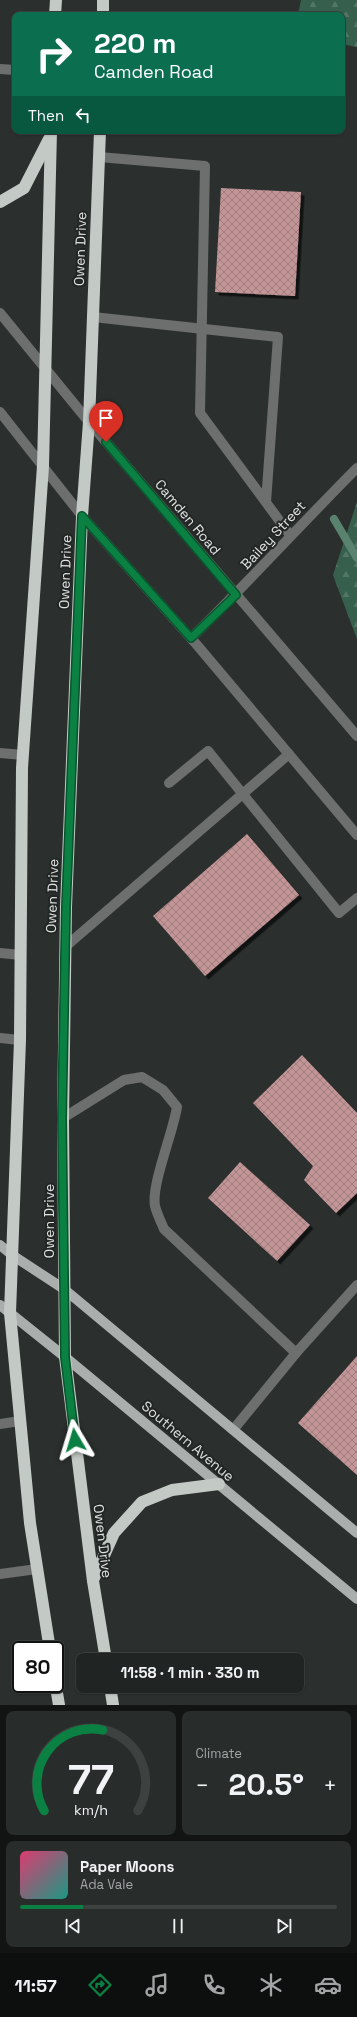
<!DOCTYPE html>
<html lang="en">
<head>
<meta charset="utf-8">
<style>
	body { margin:0; font-family:"Space Grotesk",sans-serif; background:#282c2a; color:#f1f3f6; height:100vh; display:flex; flex-direction:column; font-size:15px; white-space:nowrap }
	* { box-sizing:border-box; margin:0 }
	p { font-size:13px; color:#a2a4a5 }
	.icon { flex:none; width:22px; height:22px; fill:none; stroke:currentColor; stroke-width:2; stroke-linecap:round; stroke-linejoin:round }
	.map { position:relative; height:1705px; overflow:hidden }
	.sheet { display:flex; flex-direction:column; gap:6px; padding:6px; background:#121413; flex:1 }
	.sheet>* { flex:none }
	.top-card { position:absolute; left:12px; top:12px; width:333px; height:122px; border-radius:8px; box-shadow:0 1px 3px #0004,0 0 0 1px #3d4140; background:#0b6e4f; color:#fff; overflow:hidden }
	.speed { position:absolute; left:12px; top:1641px; display:flex; gap:8px; font-size:20px; font-weight:700; text-align:center }
	.speed>* { display:grid; place-content:center; width:52px; height:52px; border-radius:50%; background:#202422; box-shadow:0 1px 3px #0004,0 0 0 1px #3d4140; line-height:1 }
	.speed .limit { border:2px solid #111; border-radius:6px; background:#fff; color:#111 }
	.pin { position:absolute; display:grid; place-items:center; width:34px; height:34px; color:#fff; margin:-41px -17px; border-radius:50% 50% 50% 0; rotate:-45deg; box-shadow:0 0 4px #0007 }
	.pin .icon { rotate:45deg }
	.me { position:absolute; width:44px; margin:-22px; rotate:353deg; stroke-linejoin:round; filter:drop-shadow(0 0 3px #0008) }
	.turn { display:flex; align-items:center; gap:14px; height:84px; padding:0 16px; font-size:18px }
	.turn .icon { width:52px; height:52px; stroke-width:2.5 }
	.turn b { display:block; font-size:28px; line-height:34px }
	.then { display:flex; align-items:center; height:38px; padding:0 16px; background:#0003; gap:8px; font-size:15px }
	.big { font-size:30px; font-weight:700; line-height:1.1 }
	.sheet .card { flex:1; display:flex; flex-direction:column; justify-content:center; gap:6px; min-width:0; padding:0 14px; border-radius:8px; background:#282c2a }
	.sheet .dial { align-items:center; gap:0 }
	.dial svg { height:104px; overflow:visible; fill:none; stroke:#3d4140; stroke-width:7; stroke-linecap:round; text-anchor:middle }
	.dial text { fill:#f1f3f6; stroke:none }
	.song { display:flex; align-items:center; gap:12px }
	.cover { width:48px; height:48px; border-radius:6px; background:linear-gradient(135deg,hsl(340 70% 55%),hsl(170 70% 35%)) }
	.played { height:4px; border-radius:2px; background:linear-gradient(90deg,#0b8043 20%,#3d4140 20%) }
	.keys { display:flex; justify-content:space-around; direction:ltr }
	.heat { display:flex; justify-content:space-between; align-items:center; font-size:22px; direction:ltr }
	.sheet .tiles { flex:1; display:grid; gap:6px; grid-template-columns:1fr 1fr }
	.card:last-child { grid-column:span 2 }
	.trip { position:absolute; left:76px; top:1653px; width:228px; height:40px; border-radius:8px; background:#202422; box-shadow:0 1px 3px #0004,0 0 0 1px #3d4140; font-weight:700; line-height:40px; text-align:center }
	.tab-bar { display:flex; height:64px; justify-content:space-around; align-items:center; background:#0d0e0e; color:#a2a4a5 }
	.tab-bar .icon { width:28px; height:28px }
	.tab-bar .selected { color:#0b8043 }
	.tab-bar b { font-size:18px; color:#f1f3f6 }
	.map>svg:first-child { display:block }
</style>
</head>
<body>
<div class="map">
<svg width="357" height="1705" viewBox="0 0 357 1705">
	<defs>
		<pattern id="forest-firs" width="22" height="20" patternUnits="userSpaceOnUse"><rect width="22" height="20" fill="#36604d"/><path d="M5 1l3.5 6h-7zM16 11l3.5 6h-7z" fill="#537666"/></pattern>
		<pattern id="building-cross-hatch" width="8" height="8" patternUnits="userSpaceOnUse"><rect width="8" height="8" fill="#c39596"/><path d="M0 0l8 8M0 8l8-8" fill="none" stroke="#9d7d7d"/></pattern>
		<filter id="shadow"><feDropShadow dx="3.5" dy="3.5" stdDeviation="0" flood-color="#0009"/></filter>
	</defs>
	<rect width="100%" height="100%" fill="#2b302e"/>
	<g fill="url(#forest-firs)">
		<polygon points="301,0 357,0 357,47 342,44 342,15 298,15"/>
		<polygon points="357,502 357,639 333,575"/>
	</g>
	<g fill="none" stroke-linecap="round" stroke-linejoin="round">
		<polyline stroke="#59836f" stroke-width="8" points="334,519 357,558"/>
	</g>
	<g fill="url(#building-cross-hatch)" filter="url(#shadow)">
		<polygon points="221,188 301,192 295,296 215,292"/>
		<polygon points="247,834 299,895 205,976 153,916"/>
		<polygon points="302,1055 357,1113 357,1193 336,1213 304,1180 313,1166 253,1103"/>
		<polygon points="240,1162 310,1225 277,1261 208,1198"/>
		<polygon points="357,1356 357,1475 298,1423"/>
	</g>
	<g fill="none" stroke-linecap="round" stroke-linejoin="round">
		<g stroke="#6d6f6e" stroke-width="10">
			<polyline points="0,69 15,70"/>
			<polyline points="99,157 205,166 200,413 290,535"/>
			<polyline points="0,313 89,422 357,736"/>
			<polyline points="93,317 278,337 266,502"/>
			<polyline points="0,412 82,516 197,645 357,835"/>
			<path d="M 191,638 C 248,583 301,524 357,468"/>
			<polyline points="0,753 23,755"/>
			<polyline points="169,783 208,751 339,913 357,898"/>
			<polyline points="65,947 289,754"/>
			<polyline points="0,953 21,955"/>
			<polyline points="0,1038 20,1040"/>
			<path d="M 63,1118 L 124,1080 L 142,1077 L 163,1090 L 177,1107 C 173,1133 151,1185 155,1206 C 157,1214 161,1222 164,1229 L 296,1353 L 233,1430"/>
			<polyline points="296,1353 357,1285"/>
			<polyline points="0,1424 20,1421"/>
			<polyline points="0,1574 37,1569"/>
		</g>
		<g stroke="#aaafad" stroke-width="10">
			<polyline points="0,1245 12,1255 64,1289 357,1533"/>
			<polyline points="0,1305 65,1357 357,1599"/>
		</g>
		<g stroke="#c3c9c5" stroke-width="12">
			<polyline points="103,0 103,15"/>
			<polyline points="55,15 56,0"/>
			<polyline points="100,131 89,422 82,516 66,907 63,1118 65,1357 93,1581 106,1660"/>
			<polyline points="0,202 24,188 49,139"/>
			<polyline points="93,1580 114,1533 142,1502 172,1490 219,1484"/>
			<polyline points="50,1650 30,1523 10,1313 20,1040 22,768 43,466 51,131"/>
			<polyline points="55,1681 59,1705"/>
			<polyline points="110,1686 113,1705"/>
		</g>
	</g>
	<g fill="none" stroke-linecap="round" stroke-linejoin="round">
		<g stroke="#07532c" stroke-width="10">
			<polyline id="route" points="75,1440 65,1357 62,1118 66,907 82,516 191,638 236,595 106,442"/>
		</g>
		<use href="#route" stroke="#0b8043" stroke-width="7"/>
	</g>
	<g text-anchor="middle" dominant-baseline="central" stroke-width="4" stroke-linejoin="round" paint-order="stroke">
		<g font-size="14" fill="#dee1df" stroke="#222624">
			<text transform="translate(80 249) rotate(-88)">Owen Drive</text>
			<text transform="translate(188 517) rotate(50)">Camden Road</text>
			<text transform="translate(273 535) rotate(-47)">Bailey Street</text>
			<text transform="translate(65 572) rotate(-88)">Owen Drive</text>
			<text transform="translate(52 896) rotate(-88)">Owen Drive</text>
			<text transform="translate(49 1221) rotate(-90)">Owen Drive</text>
			<text transform="translate(188 1441) rotate(40)">Southern Avenue</text>
			<text transform="translate(103 1541) rotate(83)">Owen Drive</text>
		</g>
	</g>
</svg>
<div class="speed"><div class="limit">80</div></div>
<div class="pin" style="left:106px;top:442px;background:#d93025"><svg class="icon" aria-label="arrive" viewBox="0 0 24 24"><path d="M6 21V4h12l-3 4 3 4H6"/></svg></div>
<svg class="me" style="left:75px;top:1440px" viewBox="-20 -20 40 40"><path d="M0-17L14 15 0 8-14 15z" fill="#0b8043" stroke="#fff" stroke-width="4"/></svg>
<div class="trip">11:58 · 1 min · 330 m</div>
<div class="top-card">
<div class="turn"><svg class="icon" aria-label="right" viewBox="0 0 24 24"><path d="M7 20v-9h11M14 6l5 5-5 5"/></svg><div><b>220 m</b>Camden Road</div></div>
<div class="then">Then<svg class="icon" aria-label="left" viewBox="0 0 24 24"><path d="M17 20v-9H6M10 6l-5 5 5 5"/></svg></div>
</div>
</div>
<section class="sheet">
<div class="tiles">
<div class="card dial"><svg viewBox="0 0 100 80">
<path d="M14 69A42 42 0 1 1 86 69"/>
<path d="M14 69A42 42 0 0 1 59 7" stroke="#0b8043"/>
<text x="50" y="56" font-size="32" font-weight="700">77</text>
<text x="50" y="72" font-size="11">km/h</text>
</svg></div>
<div class="card"><p>Climate</p>
<div class="heat"><a>−</a><b class="big">20.5°</b><a>+</a></div>
</div>
<div class="card">
<div class="song"><i class="cover"></i><div><b>Paper Moons</b><p>Ada Vale</p></div></div>
<div class="played"></div>
<div class="keys"><svg class="icon" aria-label="previous" viewBox="0 0 24 24"><path d="M18 5L8 12l10 7zM5 5v14"/></svg><svg class="icon" aria-label="pause" viewBox="0 0 24 24"><path d="M8 5v14M16 5v14"/></svg><svg class="icon" aria-label="next" viewBox="0 0 24 24"><path d="M6 5l10 7-10 7zM19 5v14"/></svg></div>
</div>
</div>
</section>
<nav class="tab-bar">
<b>11:57</b>
<svg class="icon selected" aria-label="directions" viewBox="0 0 24 24"><path d="M12 3l9 9-9 9-9-9zM9 14v-3h6M13 9l2 2-2 2"/></svg>
<svg class="icon" aria-label="music" viewBox="0 0 24 24"><path d="M9 18V5l10-2v13"/><circle cx="6" cy="18" r="3"/><circle cx="16" cy="16" r="3"/></svg>
<svg class="icon" aria-label="phone" viewBox="0 0 24 24"><path d="M5 4h4l2 5-3 2q2 4 5 5l2-3 5 2v4C11 20 4 13 5 4z"/></svg>
<svg class="icon" aria-label="climate" viewBox="0 0 24 24"><path d="M12 3v18M4 7l16 10M4 17L20 7"/></svg>
<svg class="icon" aria-label="car" viewBox="0 0 24 24"><path d="M5 17H2v-5l4-1 3-4h7l3 4 3 1v5h-3M9 17h6M6 11h13"/><circle cx="7" cy="17" r="2"/><circle cx="17" cy="17" r="2"/></svg>
</nav>
</body>
</html>
